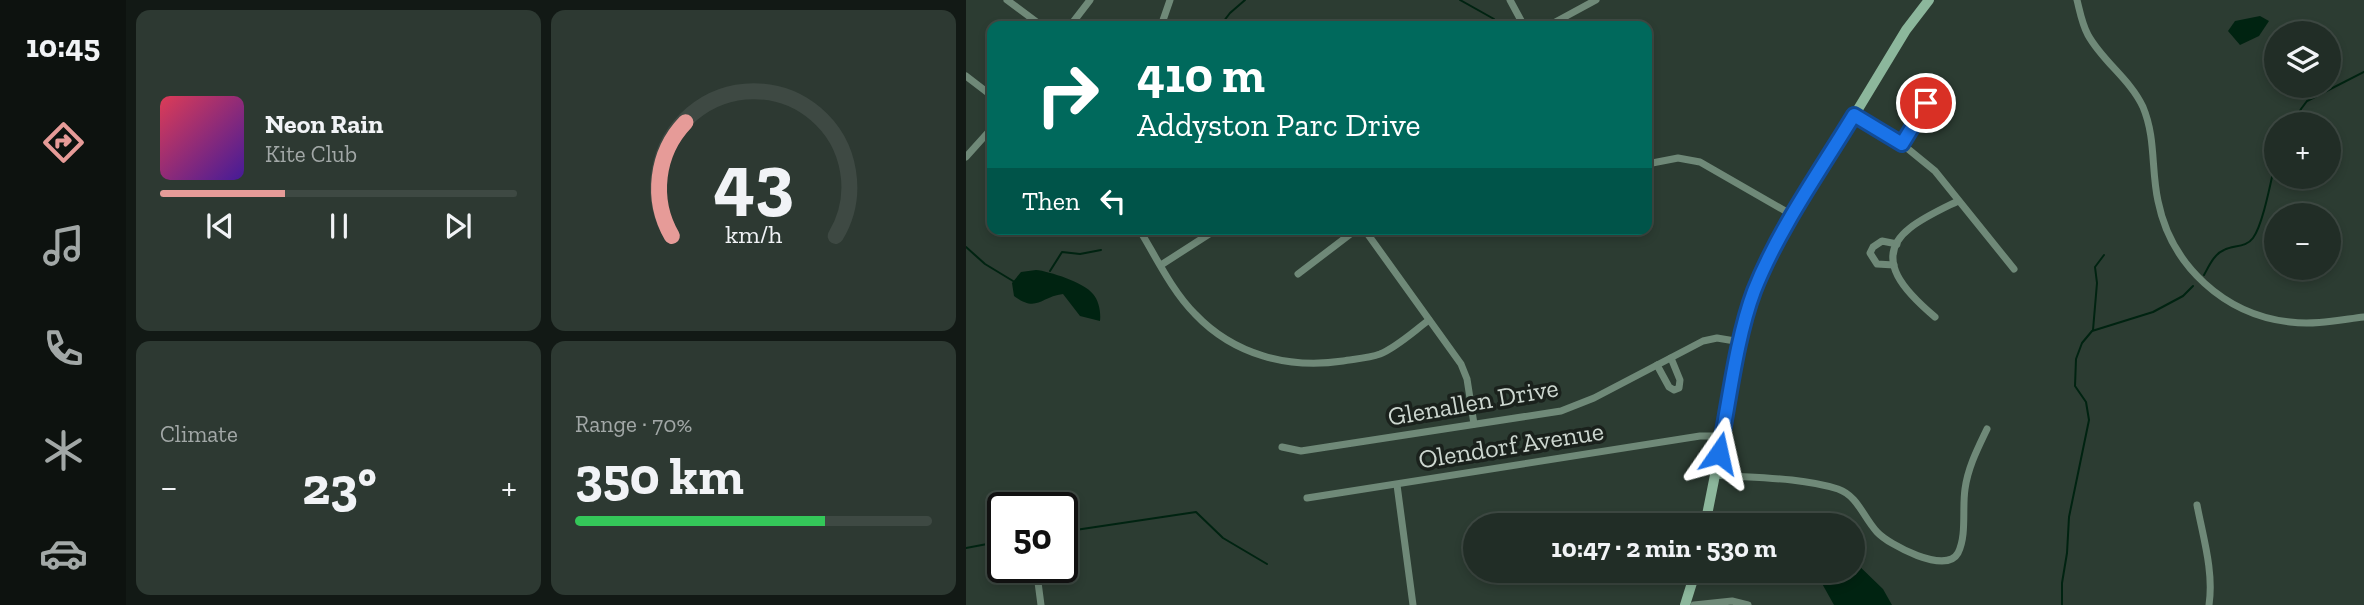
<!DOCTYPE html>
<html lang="en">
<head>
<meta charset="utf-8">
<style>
	body { margin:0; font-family:"Zilla Slab",serif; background:#2d3932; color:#f1f3f6; height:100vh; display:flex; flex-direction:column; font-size:26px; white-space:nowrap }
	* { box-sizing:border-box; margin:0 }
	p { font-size:23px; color:#a2a8a7 }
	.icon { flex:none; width:38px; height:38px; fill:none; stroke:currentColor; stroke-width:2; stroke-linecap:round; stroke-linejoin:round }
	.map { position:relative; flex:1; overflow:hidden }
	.details { display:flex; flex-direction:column; gap:10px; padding:10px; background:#121915; width:840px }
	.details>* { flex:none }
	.hud { position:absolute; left:21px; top:21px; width:665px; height:214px; border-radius:14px; box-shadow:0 4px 10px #0003,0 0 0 2px #3e4943; background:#00695c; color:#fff; overflow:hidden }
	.controls { position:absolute; left:1298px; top:21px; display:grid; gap:14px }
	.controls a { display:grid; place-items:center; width:77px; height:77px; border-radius:50%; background:#212d26; box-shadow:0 4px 10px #0003,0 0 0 2px #3e4943; font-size:35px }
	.speed { position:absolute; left:21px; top:492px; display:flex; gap:14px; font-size:35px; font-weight:700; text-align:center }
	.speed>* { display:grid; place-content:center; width:91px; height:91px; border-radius:50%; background:#212d26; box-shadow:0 4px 10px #0003,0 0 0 2px #3e4943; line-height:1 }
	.speed .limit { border:4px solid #111; border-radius:10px; background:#fff; color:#111 }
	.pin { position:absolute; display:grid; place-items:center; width:60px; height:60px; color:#fff; margin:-30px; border:4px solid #fff; border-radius:50%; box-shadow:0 2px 7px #0007 }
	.me { position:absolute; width:77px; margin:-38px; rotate:11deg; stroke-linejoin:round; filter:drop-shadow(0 0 5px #0008) }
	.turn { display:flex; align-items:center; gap:24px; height:147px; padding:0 35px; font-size:32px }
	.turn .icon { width:91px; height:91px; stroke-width:2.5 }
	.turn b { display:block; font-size:49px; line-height:60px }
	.then { display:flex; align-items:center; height:66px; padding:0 35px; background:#0003; gap:14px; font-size:26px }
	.big { font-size:52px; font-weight:700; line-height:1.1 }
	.details .tile { flex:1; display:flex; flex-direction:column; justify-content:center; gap:10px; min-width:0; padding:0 24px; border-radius:14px; background:#2d3932 }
	.details .dial { align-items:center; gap:0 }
	.dial svg { height:182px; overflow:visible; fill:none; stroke:#3e4943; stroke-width:7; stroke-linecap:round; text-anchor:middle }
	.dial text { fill:#f1f3f6; stroke:none }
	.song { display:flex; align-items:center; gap:21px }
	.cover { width:84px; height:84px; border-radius:10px; background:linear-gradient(135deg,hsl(350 70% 55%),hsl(260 70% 35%)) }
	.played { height:7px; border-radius:4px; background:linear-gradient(90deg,#e69b98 35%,#3e4943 35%) }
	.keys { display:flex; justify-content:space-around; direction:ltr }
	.heat { display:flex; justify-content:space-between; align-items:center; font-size:38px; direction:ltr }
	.charge { height:10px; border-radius:5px; background:linear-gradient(90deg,#34c759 70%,#3e4943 0) }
	.details .tiles { flex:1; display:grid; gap:10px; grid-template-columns:repeat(2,1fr) }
	.trip { position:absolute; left:497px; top:513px; width:402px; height:70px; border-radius:35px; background:#212d26; box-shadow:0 4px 10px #0003,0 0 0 2px #3e4943; font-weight:700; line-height:70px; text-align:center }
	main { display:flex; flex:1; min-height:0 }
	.tabs { display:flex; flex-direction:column; width:126px; justify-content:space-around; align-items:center; background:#0d120f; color:#a2a8a7 }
	.tabs .icon { width:49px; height:49px }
	.tabs .current { color:#e69b98 }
	.tabs b { font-size:32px; color:#f1f3f6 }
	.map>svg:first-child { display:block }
</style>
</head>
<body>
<main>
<nav class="tabs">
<b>10:45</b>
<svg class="icon current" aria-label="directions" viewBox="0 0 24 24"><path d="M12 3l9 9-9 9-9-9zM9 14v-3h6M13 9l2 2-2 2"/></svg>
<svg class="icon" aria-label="music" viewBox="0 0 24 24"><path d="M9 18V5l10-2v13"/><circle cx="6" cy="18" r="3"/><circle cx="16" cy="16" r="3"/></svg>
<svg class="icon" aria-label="phone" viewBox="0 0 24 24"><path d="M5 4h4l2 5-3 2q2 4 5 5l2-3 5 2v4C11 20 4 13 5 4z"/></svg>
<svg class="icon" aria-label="climate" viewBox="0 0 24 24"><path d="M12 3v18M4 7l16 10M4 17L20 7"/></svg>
<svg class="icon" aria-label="car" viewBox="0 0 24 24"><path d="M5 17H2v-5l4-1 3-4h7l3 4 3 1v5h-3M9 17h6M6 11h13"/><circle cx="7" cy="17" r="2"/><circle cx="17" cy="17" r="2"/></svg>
</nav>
<section class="details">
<div class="tiles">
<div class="tile">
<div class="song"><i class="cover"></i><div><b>Neon Rain</b><p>Kite Club</p></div></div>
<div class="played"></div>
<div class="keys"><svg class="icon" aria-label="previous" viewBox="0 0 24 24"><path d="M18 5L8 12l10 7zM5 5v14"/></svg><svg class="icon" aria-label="pause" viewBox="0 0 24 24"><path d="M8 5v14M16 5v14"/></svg><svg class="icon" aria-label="next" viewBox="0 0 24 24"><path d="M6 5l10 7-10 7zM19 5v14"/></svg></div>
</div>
<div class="tile dial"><svg viewBox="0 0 100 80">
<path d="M14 69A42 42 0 1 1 86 69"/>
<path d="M14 69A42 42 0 0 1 20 19" stroke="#e69b98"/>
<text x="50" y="56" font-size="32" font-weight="700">43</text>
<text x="50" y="72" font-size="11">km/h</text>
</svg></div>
<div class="tile"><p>Climate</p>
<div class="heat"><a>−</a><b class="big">23°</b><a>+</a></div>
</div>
<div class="tile"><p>Range · 70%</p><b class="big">350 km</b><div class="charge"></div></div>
</div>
</section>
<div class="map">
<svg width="1398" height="605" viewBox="0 0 1398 605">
	<rect width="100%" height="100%" fill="#2c3c32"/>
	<g fill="#002311">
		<polygon points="1294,16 1303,21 1293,36 1274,45 1262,31 1269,21"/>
		<path d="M 70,270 C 83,271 119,283 127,294 C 133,301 135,312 134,321 L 114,316 L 97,294 C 74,297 71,313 48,296 L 46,283 L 55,272 Z"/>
		<polygon points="887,560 917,589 926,605 868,605 849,571 887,570"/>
	</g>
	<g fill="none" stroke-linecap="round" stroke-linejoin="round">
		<g stroke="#002311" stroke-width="2">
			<polyline points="494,0 528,19"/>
			<polyline points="254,26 264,13 279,0"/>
			<polyline points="1328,124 1335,109 1341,101 1398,72"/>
			<polyline points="0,247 19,264 47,281"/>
			<polyline points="84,271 96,252 114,254 135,250"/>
			<path d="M 1238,275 C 1243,266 1248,254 1258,250 C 1267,245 1280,248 1287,238 C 1298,223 1306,174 1311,155"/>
			<polyline points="1127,330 1131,283 1129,267 1138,255"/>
			<polyline points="96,532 230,512 257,538 301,564"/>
			<polyline points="0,548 37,541"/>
			<polyline points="1096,605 1096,583 1101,553 1103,517 1123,420 1120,402 1109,386 1110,359 1116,343 1126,331 1187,312 1217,296 1227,286"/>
		</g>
		<g stroke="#6f8978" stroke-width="7">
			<polyline points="41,0 76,26"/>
			<polyline points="544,0 558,26"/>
			<path d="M 1111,0 C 1114,12 1116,24 1122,35 C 1137,62 1164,79 1177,107 C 1190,138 1185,169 1192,201 C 1205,266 1259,315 1324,322 C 1349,325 1373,320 1398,317"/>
			<polyline points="104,26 124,0"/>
			<polyline points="195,26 204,0"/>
			<polyline points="582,26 630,0"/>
			<polyline points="0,76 26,96"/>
			<polyline points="888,115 936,144 969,171 1048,269"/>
			<polyline points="936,144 947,126 945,114 951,104 960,103 964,110 956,125 947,126"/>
			<polyline points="0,157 26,128"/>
			<polyline points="681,164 712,158 734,162 828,216"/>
			<path d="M 173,229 C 190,257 206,291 229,314 C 268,355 322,369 377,361 C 389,359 403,358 414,354 C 431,347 448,331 463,320"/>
			<polyline points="398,229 495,364 501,379 508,424"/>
			<polyline points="195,265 251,229"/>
			<polyline points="928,265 911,264 904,253 907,247 916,241 931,244"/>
			<polyline points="332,274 391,229"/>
			<path d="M 969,317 C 943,295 904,259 944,228 C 958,217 976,209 992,201"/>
			<polyline points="691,365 703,387 708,390 713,388 714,380 705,358"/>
			<polyline points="316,447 335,451 595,411 628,398 737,341 751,338 775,342"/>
			<path d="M 749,475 C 789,478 833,477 872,489 C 892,496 897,517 911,532 C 923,545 980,575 992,553 C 1001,535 996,509 999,489 C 1002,467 1012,448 1021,429"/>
			<polyline points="431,485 447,605"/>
			<polyline points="341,498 734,436 756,436"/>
			<path d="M 1231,505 C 1237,537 1248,572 1243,605"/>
			<polyline points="70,567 75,605"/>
			<polyline points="728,605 766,601 782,605"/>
		</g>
		<g stroke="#8cb79c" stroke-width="10">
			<polyline points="739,525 780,320 792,281 811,243 940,30 963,0"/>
			<polyline points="719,605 730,570"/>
		</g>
	</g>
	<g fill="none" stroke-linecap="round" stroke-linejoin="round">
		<g stroke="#114b97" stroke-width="18">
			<path id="route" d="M 753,453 C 763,403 770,339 788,291 C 812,230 854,171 888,115 L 936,144 L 947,126 L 946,114 L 951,104 L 960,103"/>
		</g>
		<use href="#route" stroke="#1a73e8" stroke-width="12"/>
	</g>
	<g text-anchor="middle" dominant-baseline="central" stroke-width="7" stroke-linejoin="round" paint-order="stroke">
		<g font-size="26" fill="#cdd7d0" stroke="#1a211c">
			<text transform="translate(507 402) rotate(-10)">Glenallen Drive</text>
			<text transform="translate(545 445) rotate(-9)">Olendorf Avenue</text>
		</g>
	</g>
</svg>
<div class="controls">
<a><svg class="icon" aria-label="layers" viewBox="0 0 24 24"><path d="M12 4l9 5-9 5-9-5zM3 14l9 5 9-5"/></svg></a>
<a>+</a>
<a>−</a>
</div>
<div class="speed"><div class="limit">50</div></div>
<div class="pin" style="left:960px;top:103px;background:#d93025"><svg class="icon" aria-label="arrive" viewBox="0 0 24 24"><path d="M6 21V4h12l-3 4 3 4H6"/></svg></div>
<svg class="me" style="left:753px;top:453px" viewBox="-20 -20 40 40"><path d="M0-17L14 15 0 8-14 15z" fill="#1a73e8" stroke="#fff" stroke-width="4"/></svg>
<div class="trip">10:47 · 2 min · 530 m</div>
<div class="hud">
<div class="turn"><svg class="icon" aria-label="right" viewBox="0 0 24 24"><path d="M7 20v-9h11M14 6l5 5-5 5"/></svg><div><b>410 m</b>Addyston Parc Drive</div></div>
<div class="then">Then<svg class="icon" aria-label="left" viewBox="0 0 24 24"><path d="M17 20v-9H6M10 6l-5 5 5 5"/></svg></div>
</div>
</div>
</main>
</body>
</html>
